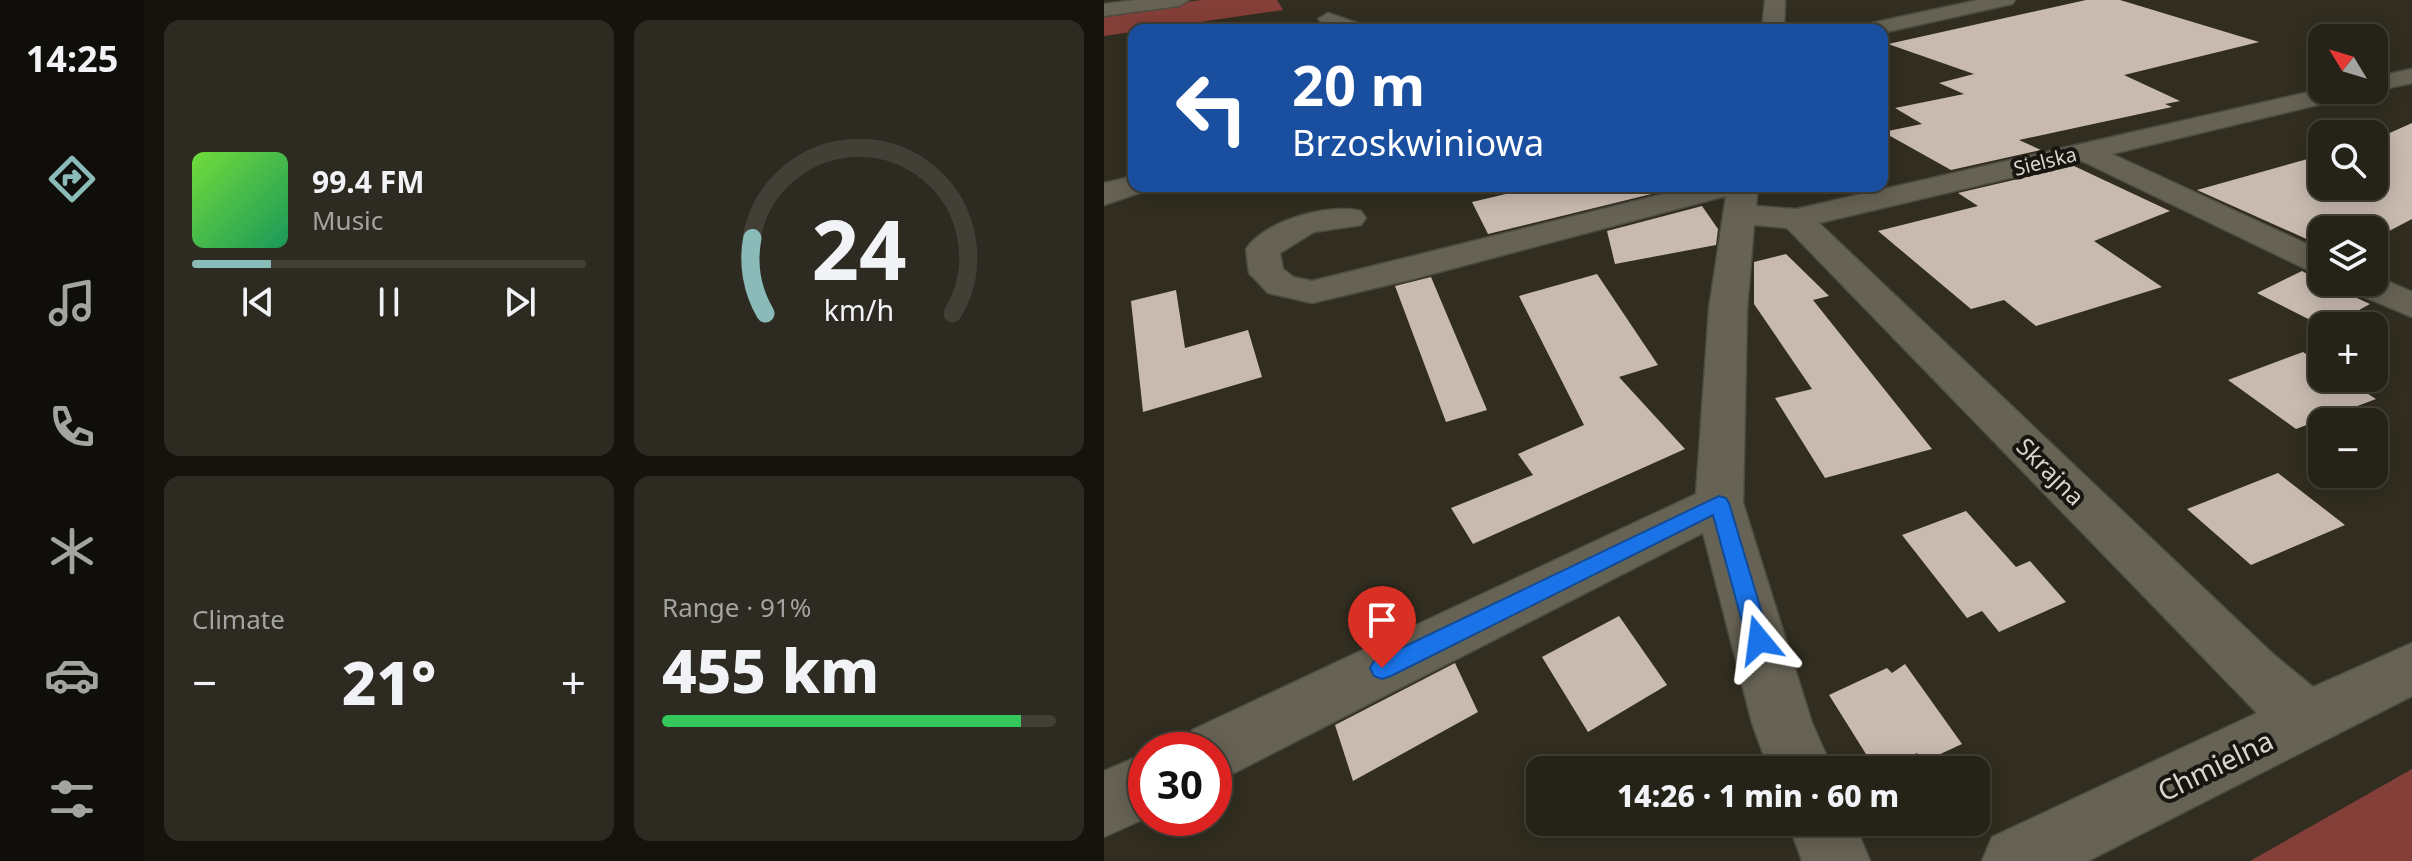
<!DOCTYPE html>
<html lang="en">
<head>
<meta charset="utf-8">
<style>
	body { margin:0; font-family:"Noto Sans",sans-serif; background:#2d2a21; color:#f1f3f6; height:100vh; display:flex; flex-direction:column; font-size:30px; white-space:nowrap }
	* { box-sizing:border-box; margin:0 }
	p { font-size:26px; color:#a3a4a2 }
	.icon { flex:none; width:44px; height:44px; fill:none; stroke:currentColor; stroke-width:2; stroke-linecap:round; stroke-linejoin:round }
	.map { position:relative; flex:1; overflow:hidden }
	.panel { display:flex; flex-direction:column; gap:20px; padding:20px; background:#14130d; width:960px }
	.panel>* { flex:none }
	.top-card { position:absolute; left:24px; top:24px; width:760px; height:168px; border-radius:16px; box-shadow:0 4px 20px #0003,0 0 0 2px #423f37; background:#1a4fa0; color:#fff; overflow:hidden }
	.needle { width:52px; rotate:308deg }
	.controls { position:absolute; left:1204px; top:24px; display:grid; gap:16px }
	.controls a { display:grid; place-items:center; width:80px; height:80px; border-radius:16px; background:#252218; box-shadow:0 4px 20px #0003,0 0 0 2px #423f37; font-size:40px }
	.speed { position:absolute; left:24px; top:732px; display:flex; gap:16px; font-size:40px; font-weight:700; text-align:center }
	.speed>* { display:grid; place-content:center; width:104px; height:104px; border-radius:50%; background:#252218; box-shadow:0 4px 20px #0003,0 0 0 2px #423f37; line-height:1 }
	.speed .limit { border:12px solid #d22; background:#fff; color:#111 }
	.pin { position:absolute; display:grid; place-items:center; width:68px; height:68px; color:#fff; margin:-82px -34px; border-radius:50% 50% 50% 0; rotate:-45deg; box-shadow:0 0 8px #0007 }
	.pin .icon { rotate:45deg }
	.me { position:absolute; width:88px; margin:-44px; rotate:344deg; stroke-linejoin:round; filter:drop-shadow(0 0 6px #0008) }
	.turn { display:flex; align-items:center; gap:28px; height:168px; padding:0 32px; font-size:36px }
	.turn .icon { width:104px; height:104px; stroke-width:2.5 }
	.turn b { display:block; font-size:56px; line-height:68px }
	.big { font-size:60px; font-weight:800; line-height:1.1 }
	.panel .card { flex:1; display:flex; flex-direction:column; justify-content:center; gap:12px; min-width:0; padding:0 28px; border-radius:16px; background:#2d2a21 }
	.panel .dial { align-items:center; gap:0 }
	.dial svg { height:208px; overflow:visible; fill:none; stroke:#423f37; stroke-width:7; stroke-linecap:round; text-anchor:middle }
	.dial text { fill:#f1f3f6; stroke:none }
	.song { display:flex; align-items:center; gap:24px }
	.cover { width:96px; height:96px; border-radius:12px; background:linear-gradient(135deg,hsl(100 70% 55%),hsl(150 70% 35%)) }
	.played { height:8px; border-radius:4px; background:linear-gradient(90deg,#8bbbb9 20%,#423f37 20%) }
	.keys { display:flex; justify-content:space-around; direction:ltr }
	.heat { display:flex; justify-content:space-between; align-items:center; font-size:44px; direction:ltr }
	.charge { height:12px; border-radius:6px; background:linear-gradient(90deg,#34c759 91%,#423f37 0) }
	.panel .tiles { flex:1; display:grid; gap:20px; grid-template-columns:repeat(2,1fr) }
	.trip { position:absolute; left:422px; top:756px; width:464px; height:80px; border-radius:16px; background:#252218; box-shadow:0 4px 20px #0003,0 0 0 2px #423f37; font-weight:800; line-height:80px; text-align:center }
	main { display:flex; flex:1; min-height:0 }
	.tab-bar { display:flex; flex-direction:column; width:144px; justify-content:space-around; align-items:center; background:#0f0e0a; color:#a3a4a2 }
	.tab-bar .icon { width:56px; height:56px }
	.tab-bar .active { color:#8bbbb9 }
	.tab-bar b { font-size:36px; color:#f1f3f6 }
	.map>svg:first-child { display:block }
</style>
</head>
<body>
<main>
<nav class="tab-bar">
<b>14:25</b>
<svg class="icon active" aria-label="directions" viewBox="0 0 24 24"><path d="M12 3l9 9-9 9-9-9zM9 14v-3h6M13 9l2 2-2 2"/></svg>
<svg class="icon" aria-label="music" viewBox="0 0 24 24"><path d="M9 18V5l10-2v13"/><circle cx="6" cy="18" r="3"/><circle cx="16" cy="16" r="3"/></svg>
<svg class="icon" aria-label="phone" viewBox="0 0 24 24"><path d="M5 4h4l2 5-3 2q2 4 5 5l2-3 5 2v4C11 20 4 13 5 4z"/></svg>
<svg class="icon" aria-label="climate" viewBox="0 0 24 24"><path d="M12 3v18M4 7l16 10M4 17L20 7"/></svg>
<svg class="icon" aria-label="car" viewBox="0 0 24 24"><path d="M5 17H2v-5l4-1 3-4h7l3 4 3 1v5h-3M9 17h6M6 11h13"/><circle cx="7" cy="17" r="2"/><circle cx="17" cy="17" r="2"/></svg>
<svg class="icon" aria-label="filters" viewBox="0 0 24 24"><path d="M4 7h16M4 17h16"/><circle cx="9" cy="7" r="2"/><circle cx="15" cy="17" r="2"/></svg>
</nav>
<section class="panel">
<div class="tiles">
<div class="card">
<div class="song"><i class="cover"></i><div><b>99.4 FM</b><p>Music</p></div></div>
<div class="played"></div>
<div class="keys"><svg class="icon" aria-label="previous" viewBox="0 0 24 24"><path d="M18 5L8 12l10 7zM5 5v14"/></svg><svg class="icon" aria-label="pause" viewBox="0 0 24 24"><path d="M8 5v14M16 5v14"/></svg><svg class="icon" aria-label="next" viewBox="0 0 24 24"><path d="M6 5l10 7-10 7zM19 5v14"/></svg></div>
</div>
<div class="card dial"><svg viewBox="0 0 100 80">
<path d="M14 69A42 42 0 1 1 86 69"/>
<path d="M14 69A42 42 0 0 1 9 40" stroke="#8bbbb9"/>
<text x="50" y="56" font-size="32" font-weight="700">24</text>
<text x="50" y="72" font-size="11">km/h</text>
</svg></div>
<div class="card"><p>Climate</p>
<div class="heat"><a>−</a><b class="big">21°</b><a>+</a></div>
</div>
<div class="card"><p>Range · 91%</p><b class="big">455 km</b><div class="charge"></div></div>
</div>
</section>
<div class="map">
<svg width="1308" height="861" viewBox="0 0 1308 861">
	<rect width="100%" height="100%" fill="#312d20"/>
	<g fill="#843f38">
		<polygon points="97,0 173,0 179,10 0,36 0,13"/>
		<polygon points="1308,769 1308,861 1146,861"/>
	</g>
	<g fill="#c8baaf">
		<polygon points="982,0 1016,0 1155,42 1020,75 1076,101 1061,104 1068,107 915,140 937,150 847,170 779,132 818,124 791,108 860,94 835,83 870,74 784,44"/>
		<polygon points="1308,123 1308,219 1270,239 1270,230 1218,230 1218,246 1093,190 1218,155 1218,186 1270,186 1270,140"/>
		<polygon points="970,166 1066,211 990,241 1058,287 932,326 900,300 867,309 774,231 874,206 854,193"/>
		<polygon points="436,186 580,186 384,234 368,202"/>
		<polygon points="598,206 614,229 612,245 511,264 503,231"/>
		<polygon points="682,254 725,296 709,300 828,449 721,478 671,398 708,389 650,304 650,262"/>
		<polygon points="1198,271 1218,282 1266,304 1226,326 1218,326 1153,293"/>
		<polygon points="493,274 554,365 515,377 581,449 369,544 347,508 429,475 414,454 480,425 415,296"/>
		<polygon points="327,277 383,410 342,422 291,286"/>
		<polygon points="72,290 81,348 144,330 158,377 39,412 27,301"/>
		<polygon points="1199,352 1218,364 1218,378 1239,378 1272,399 1192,429 1124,380"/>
		<polygon points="1174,473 1241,525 1147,565 1083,509"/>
		<polygon points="862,511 912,567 926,561 962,602 895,632 878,611 863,618 798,535"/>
		<polygon points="515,616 563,685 484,732 438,657"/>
		<polygon points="351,663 374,712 249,781 231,725"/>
		<polygon points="801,664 858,744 819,762 813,753 780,770 772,770 725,695 783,668 788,673"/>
	</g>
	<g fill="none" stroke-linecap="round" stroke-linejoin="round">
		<g stroke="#4e4b40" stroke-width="3">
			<g id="minor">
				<polygon points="31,0 85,0 75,6 0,16 0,4"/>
				<polygon points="661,0 681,0 680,30 658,30"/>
				<polygon points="874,0 911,0 908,4 778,33 778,30 752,30 763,24"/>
				<path d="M 224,13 L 262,26 L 266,30 C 248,30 227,33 214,19 Z"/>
				<polygon points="1308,69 1308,83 1270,91 1265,90 1270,90 1270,77"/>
				<path d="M 1218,89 L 1258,90 L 1255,95 L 1008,154 L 1218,251 L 1218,274 L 1206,271 L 978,161 L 715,223 L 1169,654 L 1209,687 L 1308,643 L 1308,696 L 984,861 L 878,861 L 888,837 L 1153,713 L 683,228 L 650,225 L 643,309 L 639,503 L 708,723 L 729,770 L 665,770 L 648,723 L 599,533 L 132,772 L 110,781 L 110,750 L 79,750 L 88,730 L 592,494 L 605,309 L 622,196 L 309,279 L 208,303 L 164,293 L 145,273 L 142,249 C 162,220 224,203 257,211 L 262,218 L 257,225 L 210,232 L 176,253 L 179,269 L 189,277 L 208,281 L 592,186 L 654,186 L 652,206 L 692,209 Z"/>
				<polygon points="30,176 30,186 44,186 41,191 0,205 0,183"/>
				<polygon points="1270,275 1308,292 1308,317 1244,290 1239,282 1270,282"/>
				<polygon points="42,753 42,818 0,837 0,771"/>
				<polygon points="684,822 750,822 766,861 698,861"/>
			</g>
		</g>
		<use href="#minor" fill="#666254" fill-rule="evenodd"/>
	</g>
	<polygon fill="#1a73e8" stroke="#114b97" stroke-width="2" points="615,496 622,498 625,503 666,640 663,647 655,650 646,647 643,640 609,515 287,676 278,679 270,676 266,668 270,661"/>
	<g text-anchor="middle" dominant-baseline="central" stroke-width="8" stroke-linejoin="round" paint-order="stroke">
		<g font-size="20" fill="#d8d5cd" stroke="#171510">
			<text transform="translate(941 161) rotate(-14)">Sielska</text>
		</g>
		<g font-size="24" fill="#d8d5cd" stroke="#171510">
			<text transform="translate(947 471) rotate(45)">Skrajna</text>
		</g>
		<g font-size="28" fill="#d8d5cd" stroke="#171510">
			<text transform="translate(1111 765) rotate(-26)">Chmielna</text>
		</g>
	</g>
</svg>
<div class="controls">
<a><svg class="needle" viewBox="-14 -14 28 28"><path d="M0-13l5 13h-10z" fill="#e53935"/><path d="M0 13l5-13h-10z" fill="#a3a4a2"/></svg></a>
<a><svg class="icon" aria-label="search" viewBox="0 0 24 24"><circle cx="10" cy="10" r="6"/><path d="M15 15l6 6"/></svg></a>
<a><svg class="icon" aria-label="layers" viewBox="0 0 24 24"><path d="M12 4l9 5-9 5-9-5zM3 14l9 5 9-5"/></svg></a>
<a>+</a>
<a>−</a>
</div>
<div class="speed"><div class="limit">30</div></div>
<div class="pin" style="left:278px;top:668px;background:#d93025"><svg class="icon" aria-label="arrive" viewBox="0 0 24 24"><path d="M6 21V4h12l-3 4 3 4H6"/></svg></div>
<svg class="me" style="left:655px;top:640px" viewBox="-20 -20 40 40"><path d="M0-17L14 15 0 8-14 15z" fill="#1a73e8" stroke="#fff" stroke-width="4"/></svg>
<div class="trip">14:26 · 1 min · 60 m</div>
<div class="top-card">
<div class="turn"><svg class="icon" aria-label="left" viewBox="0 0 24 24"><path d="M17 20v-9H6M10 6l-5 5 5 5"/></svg><div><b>20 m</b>Brzoskwiniowa</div></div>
</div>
</div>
</main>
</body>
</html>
